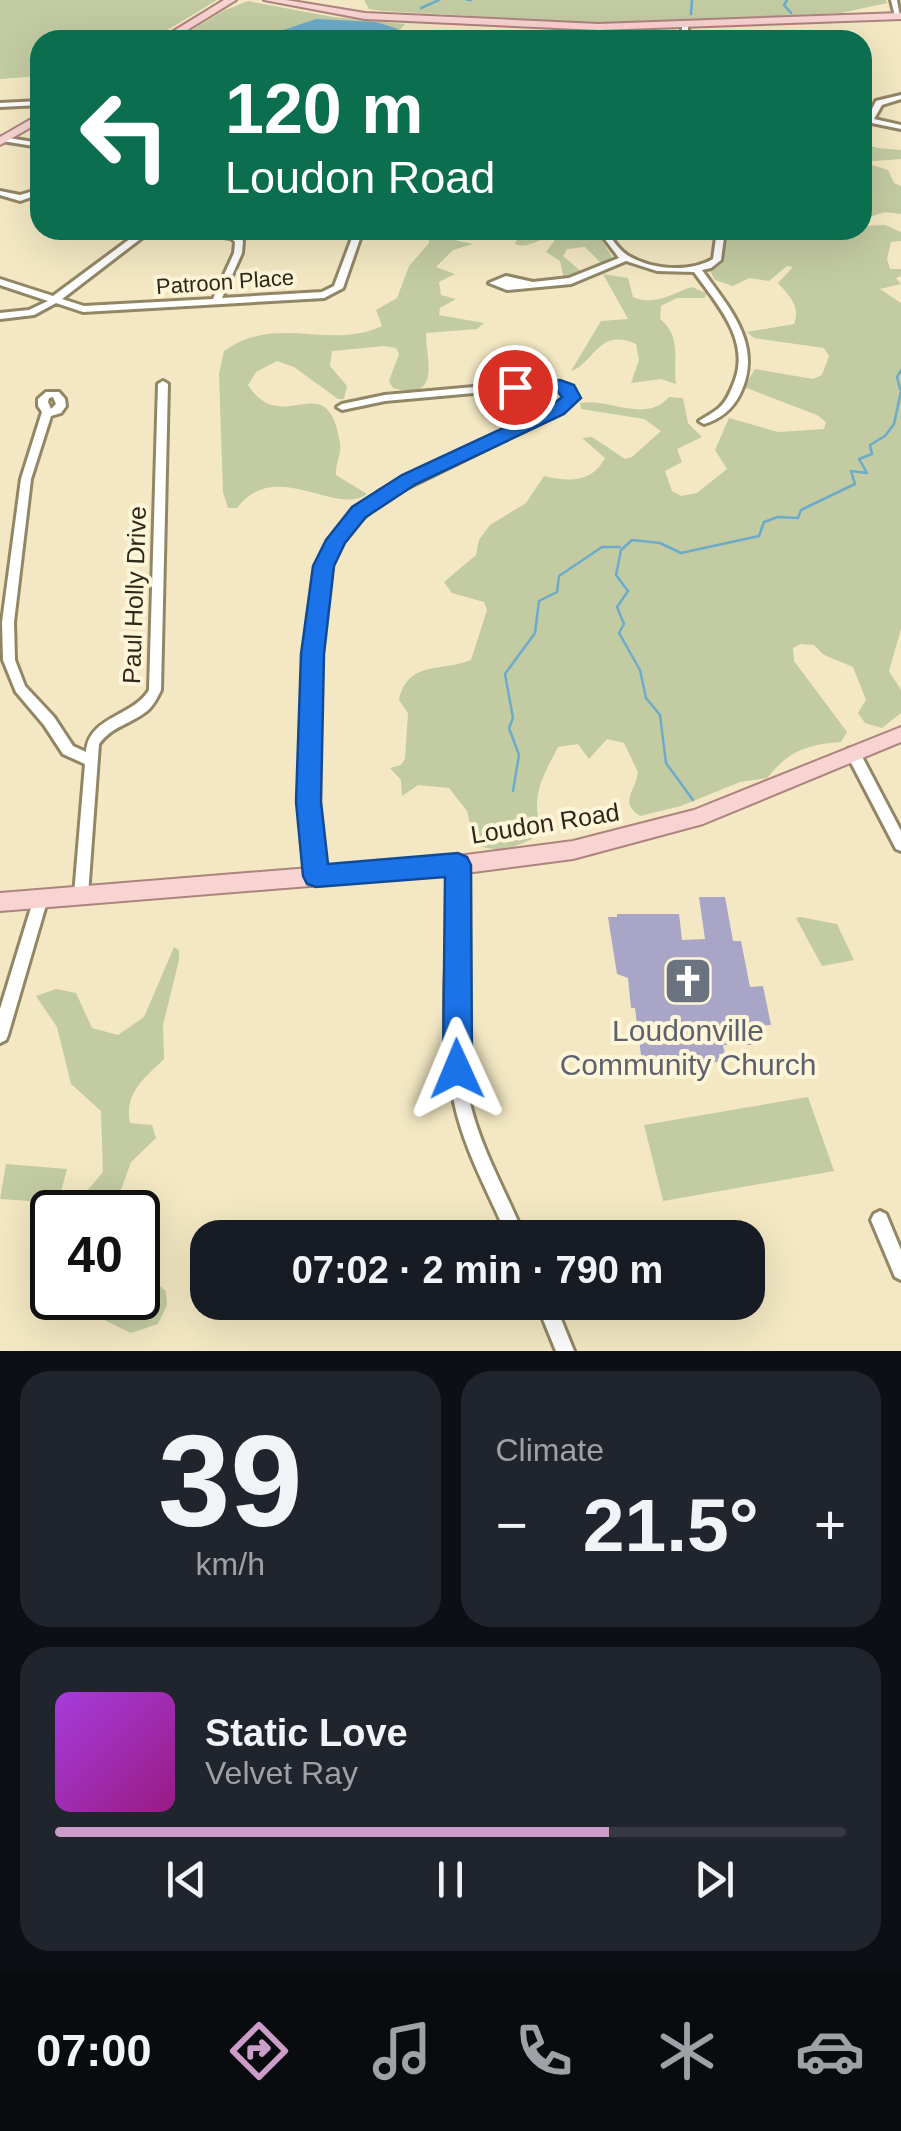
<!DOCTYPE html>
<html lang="en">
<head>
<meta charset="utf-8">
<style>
	body { margin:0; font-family:Arial,sans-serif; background:#20242c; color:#f1f3f6; height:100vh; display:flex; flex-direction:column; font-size:38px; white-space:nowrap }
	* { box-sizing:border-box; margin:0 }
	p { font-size:32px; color:#9ea1a6 }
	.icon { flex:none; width:55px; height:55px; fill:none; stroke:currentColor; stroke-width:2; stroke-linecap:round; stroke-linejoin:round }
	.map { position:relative; height:1351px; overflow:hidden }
	.panel { display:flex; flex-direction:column; gap:20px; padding:20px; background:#0d0f14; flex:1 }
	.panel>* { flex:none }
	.banner { position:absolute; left:30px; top:30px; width:842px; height:210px; border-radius:30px; box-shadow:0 10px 40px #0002; background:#0b6e4f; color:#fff; overflow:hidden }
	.speed { position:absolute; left:30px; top:1190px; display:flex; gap:20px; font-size:50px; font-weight:700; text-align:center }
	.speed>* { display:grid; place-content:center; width:130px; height:130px; border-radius:50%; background:#171b24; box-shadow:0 10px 40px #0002; line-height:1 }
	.speed .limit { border:5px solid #111; border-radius:15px; background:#fff; color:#111 }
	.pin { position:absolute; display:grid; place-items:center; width:85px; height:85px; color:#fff; margin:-42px; border:5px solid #fff; border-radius:50%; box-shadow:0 2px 10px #0007 }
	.me { position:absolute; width:110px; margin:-55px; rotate:359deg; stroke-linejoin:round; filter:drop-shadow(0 0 8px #0008) }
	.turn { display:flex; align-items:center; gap:35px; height:210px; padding:0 30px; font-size:45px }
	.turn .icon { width:130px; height:130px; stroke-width:2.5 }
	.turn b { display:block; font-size:70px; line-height:85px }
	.big { font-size:75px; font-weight:800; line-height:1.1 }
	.panel .tile { flex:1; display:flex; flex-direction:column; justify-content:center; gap:15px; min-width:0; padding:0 35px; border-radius:30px; background:#20242c }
	.panel .dial { align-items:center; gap:0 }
	.dial b { font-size:130px; line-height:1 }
	.song { display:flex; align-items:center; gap:30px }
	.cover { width:120px; height:120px; border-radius:15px; background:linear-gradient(135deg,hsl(280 70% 55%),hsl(310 70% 35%)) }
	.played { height:10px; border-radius:5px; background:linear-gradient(90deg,#cd9dc9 70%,#363941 70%) }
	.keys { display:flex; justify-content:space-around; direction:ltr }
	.heat { display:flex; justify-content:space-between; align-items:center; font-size:55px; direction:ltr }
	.panel .tiles { flex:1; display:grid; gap:20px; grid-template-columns:1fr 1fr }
	.tile:last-child { grid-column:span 2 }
	.trip { position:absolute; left:190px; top:1220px; width:575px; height:100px; border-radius:30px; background:#171b24; box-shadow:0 10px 40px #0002; font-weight:800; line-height:100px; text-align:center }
	.menu { display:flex; height:160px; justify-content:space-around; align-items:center; background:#090b0e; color:#9ea1a6 }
	.menu .icon { width:70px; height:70px }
	.menu .current { color:#cd9dc9 }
	.menu b { font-size:45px; color:#f1f3f6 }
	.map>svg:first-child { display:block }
</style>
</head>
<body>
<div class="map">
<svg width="901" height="1351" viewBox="0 0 901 1351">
	<rect width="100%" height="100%" fill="#f3e8c3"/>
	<g fill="#c3cba3">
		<polygon points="0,0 217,0 151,40 40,40 40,76 0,79"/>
		<polygon points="364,0 886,0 887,3 841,13 613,24 384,11 369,9"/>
		<polygon points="248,1 333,17 405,24 391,40 176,40 223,11"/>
		<polygon points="862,142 877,148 901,150 901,159 863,162 888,170 894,183 901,186 901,214 885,212 863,219"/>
		<path d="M 885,225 L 901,232 L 901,241 L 891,242 L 887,259 L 890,269 L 901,269 L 901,276 L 896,278 L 901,284 L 880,289 L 901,303 L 901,629 L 889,671 L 901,690 L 901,713 L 882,728 L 865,723 L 858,713 L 866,700 L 853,667 L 824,655 L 814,645 L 800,644 L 793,648 L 794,661 L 847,732 L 841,742 C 805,745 789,751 767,778 L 740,782 L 681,806 L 640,816 C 618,802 636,791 638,772 L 624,743 L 607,739 L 589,759 L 578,744 L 558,747 C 549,765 538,782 537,803 C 536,815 542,824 538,836 C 519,846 496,855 475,844 L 467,811 L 449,788 L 418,785 L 402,796 L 401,780 L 390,768 L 401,765 L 405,759 L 408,713 L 399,700 C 408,660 441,672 471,660 L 487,610 L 484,602 L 452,593 L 444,582 L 476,555 L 479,540 L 490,525 L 526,503 L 544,476 C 568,482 592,483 605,458 L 582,438 L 592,437 L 625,459 L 632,457 L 661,431 L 644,419 L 581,409 L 580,403 C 610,398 645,424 669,397 L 683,398 L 688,423 L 702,437 L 677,449 L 682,462 L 665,471 L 672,491 L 681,496 L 697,493 L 727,469 L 715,450 L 729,418 L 778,432 L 824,429 L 826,422 L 817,415 L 744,387 L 755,369 L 813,379 L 822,375 L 829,356 L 824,348 L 754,338 L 747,332 L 794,324 C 801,305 789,296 778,283 L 793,267 L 787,266 L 769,281 L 749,278 L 733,286 L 715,280 L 710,271 L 722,264 L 727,230 L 862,230 L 863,226 Z"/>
		<path d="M 428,230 L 444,230 L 445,238 L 473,244 L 453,250 L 436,267 L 455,274 L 439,282 L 441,295 L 456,299 L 440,308 L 439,315 L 484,323 L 477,329 L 426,333 C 426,362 442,401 393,388 L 389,381 L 399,354 L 396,348 L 384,346 L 332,351 L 330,366 L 347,386 L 344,399 L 338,399 L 294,367 L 277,361 L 256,372 L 248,385 C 283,440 327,362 340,443 C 342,453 335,464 336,475 L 367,494 C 336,517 275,457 237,508 L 228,508 L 223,492 L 219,374 L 224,351 C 277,313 329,351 382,326 L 376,310 L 397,298 L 409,266 L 429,243 Z"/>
		<path d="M 552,230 L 596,230 L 612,257 L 602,264 L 585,247 L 567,249 L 563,256 L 584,274 L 564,279 L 560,261 L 546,252 L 557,237 C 541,235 531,250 515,244 L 519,235 L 535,237 Z"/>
		<path d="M 603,274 L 628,278 L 633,297 C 654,307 672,293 692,287 L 706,293 L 705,298 L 677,298 L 661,306 L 660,319 C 682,337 673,359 676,384 L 661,379 L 631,383 L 639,360 L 636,344 C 598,327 594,364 571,371 L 601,321 L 628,319 Z"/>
		<polygon points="800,917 837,924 854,960 822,966 796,918"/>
		<path d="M 174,947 L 179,950 L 179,960 L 163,1025 L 164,1059 C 145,1078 124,1092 130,1123 L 152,1125 L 156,1138 L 131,1162 L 113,1212 L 75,1212 L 86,1192 L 103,1172 L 101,1111 L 71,1084 L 57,1027 L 36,996 L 56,989 L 76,993 L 92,1028 L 118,1035 L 144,1017 Z"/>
		<polygon points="808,1097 834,1171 663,1201 644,1125"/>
		<polygon points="6,1164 67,1169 58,1203 0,1199"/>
		<polygon points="138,1268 166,1291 167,1305 158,1324 131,1333 90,1313 85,1298 138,1298"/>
	</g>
	<polygon fill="#6cabc9" points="316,19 376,22 398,29 382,40 253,40"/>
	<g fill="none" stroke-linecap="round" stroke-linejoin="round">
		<g stroke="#6cabc9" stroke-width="2.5">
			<polyline points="467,0 471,0"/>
			<polyline points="787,0 784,5 791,13"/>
			<polyline points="421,8 439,0"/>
			<polyline points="691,14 692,0"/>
			<polyline points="900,389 897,377 901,370"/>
			<polyline points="513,791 519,755 509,728 513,718 505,674 535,633 539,601 557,592 559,576 602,547 620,547"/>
			<polyline points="693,800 666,763 660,715 646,698 640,670 619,633 624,624 617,607 628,591 616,575 621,550 632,540 660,543 681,553 759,536 764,522 778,517 798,518 801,510 855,484 851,471 867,473 859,459 872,454 870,445 885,436 894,424 901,391"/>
		</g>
	</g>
	<polygon fill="#a8a5c7" points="699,897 725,897 733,941 741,941 750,987 763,986 771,1025 755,1026 759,1045 723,1045 725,1054 719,1054 720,1062 642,1063 635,1008 631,1008 628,978 617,974 608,917 617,917 617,914 679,914 682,940 705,939"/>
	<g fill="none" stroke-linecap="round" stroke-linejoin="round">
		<g stroke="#928765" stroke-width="6">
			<g id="minor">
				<polygon points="891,0 897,0 900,17 895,16"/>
				<polygon points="685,24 688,26 688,40 682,40 682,26"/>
				<polygon points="901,95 901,99 882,105 874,119 901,125 901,129 862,121 862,117 868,117 876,101"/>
				<polygon points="40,101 40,105 0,107 0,103"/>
				<polygon points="2,137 40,143 40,147 2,141"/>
				<polygon points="40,189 40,194 20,201 0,195 0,191 20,195"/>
				<path d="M 142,230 L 152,230 L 62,299 L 84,306 L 213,299 L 234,253 L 235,242 L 231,238 L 191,233 L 187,230 C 205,230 231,227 243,241 L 242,253 L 222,298 L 322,292 L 334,286 L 355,230 L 363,230 L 343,288 L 324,298 L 83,312 L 56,303 L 34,315 L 0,319 L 0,313 L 29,310 L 48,301 L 0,285 L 0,279 L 53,296 Z"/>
				<path d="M 598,230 L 606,230 C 612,239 618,249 627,255 C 651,270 689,273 713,259 L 717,230 L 725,230 L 721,260 L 711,268 L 702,270 C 729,308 764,345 740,394 C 732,410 720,419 704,424 L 699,421 C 705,417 713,413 719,408 C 727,401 731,391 735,380 C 750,339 716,303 694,272 L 657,271 L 626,261 L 571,284 L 507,290 L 489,283 L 506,276 L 533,282 L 569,278 L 619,258 Z"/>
				<path d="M 163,381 L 168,384 L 161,690 C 157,698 154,705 147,711 C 131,724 112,726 99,744 L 88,895 L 86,900 L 81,901 L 76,900 L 74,895 L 85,764 L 63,754 L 44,725 L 16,692 L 3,660 L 2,622 L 21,479 L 42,412 L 38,406 L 38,399 L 46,392 L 59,392 L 65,399 L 66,406 L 61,413 L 51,416 L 31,479 L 14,622 L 15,660 L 25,686 L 54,717 L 73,746 L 86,752 C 89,716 133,717 149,690 L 158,384 ZM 53,397 L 56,404 L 51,409 L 48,402 L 49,398 Z"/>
				<polygon points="542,381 569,385 577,398 562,412 388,497 353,526 334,554 325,591 314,715 315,803 323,876 321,880 316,882 311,880 301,803 302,715 313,591 322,553 345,520 380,491 554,408 567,397 562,390 542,387 385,401 342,410 337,407 342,404 385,395"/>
				<polygon points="853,748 858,749 901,831 901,851 896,849 846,753 848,749"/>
				<path d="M 458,859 L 463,861 L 465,865 C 463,943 453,1026 470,1103 C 481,1150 507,1193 525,1238 L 508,1238 C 489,1193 464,1150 454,1102 C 437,1026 449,943 451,865 L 453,861 Z"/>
				<polygon points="41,892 46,893 48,898 8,1035 6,1040 0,1043 0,1009 34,898 36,893"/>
				<polygon points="880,1211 886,1214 901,1250 901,1280 895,1277 871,1220 874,1214"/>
				<polygon points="536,1302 554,1302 574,1351 556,1351"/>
			</g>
		</g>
		<g stroke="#ad847d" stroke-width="4">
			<g id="major">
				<polygon points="224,0 236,0 171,40 159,40"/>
				<polygon points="264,0 286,0 365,13 599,24 901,13 901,19 599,30 365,19"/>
				<polygon points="40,114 40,122 0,145 0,137"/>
				<polygon points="901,727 901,742 703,824 573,859 458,874 0,911 0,893 458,856 573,841 694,810"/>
			</g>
		</g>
		<use href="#minor" fill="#fff" fill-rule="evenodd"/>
		<use href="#major" fill="#f7d3d1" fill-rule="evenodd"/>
	</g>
	<polygon fill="#1a73e8" stroke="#114b97" stroke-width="2.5" points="560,380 574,385 581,398 564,414 416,484 366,517 345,543 334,566 324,654 321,802 328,864 458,853 467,857 471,865 472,1069 467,1079 457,1083 447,1079 443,1069 445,877 316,887 307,884 303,876 296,802 301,654 313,566 326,540 352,507 402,475 551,406 562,397 557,391 509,391 509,383"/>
	<defs>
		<g id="church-square" transform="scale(2.5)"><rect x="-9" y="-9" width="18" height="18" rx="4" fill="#6b7280" stroke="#fff5d8"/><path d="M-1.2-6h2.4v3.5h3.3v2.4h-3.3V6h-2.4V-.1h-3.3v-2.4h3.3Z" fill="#fff"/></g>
	</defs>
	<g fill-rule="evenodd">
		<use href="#church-square" x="688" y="981"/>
	</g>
	<g text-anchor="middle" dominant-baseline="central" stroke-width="8" stroke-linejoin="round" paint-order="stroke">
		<g font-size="22" fill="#2d281a" stroke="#fff5d8">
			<text transform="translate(225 282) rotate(-4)">Patroon Place</text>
		</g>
		<g font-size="25" fill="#2d281a" stroke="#fff5d8">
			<text transform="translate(134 595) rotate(-88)">Paul Holly Drive</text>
			<text transform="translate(545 823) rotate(-9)">Loudon Road</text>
		</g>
		<g font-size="30" fill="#5b616d" stroke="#fff5d8">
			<text x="688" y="1030">Loudonville<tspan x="688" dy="34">Community Church</tspan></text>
		</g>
	</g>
</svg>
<div class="speed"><div class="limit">40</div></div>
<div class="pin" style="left:515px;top:387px;background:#d93025"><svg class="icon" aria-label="arrive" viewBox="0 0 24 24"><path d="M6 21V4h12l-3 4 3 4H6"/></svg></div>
<svg class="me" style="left:457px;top:1069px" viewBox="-20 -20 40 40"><path d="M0-17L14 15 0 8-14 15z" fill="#1a73e8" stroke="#fff" stroke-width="4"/></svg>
<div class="trip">07:02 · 2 min · 790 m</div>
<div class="banner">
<div class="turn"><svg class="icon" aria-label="left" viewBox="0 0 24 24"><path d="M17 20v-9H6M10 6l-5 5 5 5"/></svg><div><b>120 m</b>Loudon Road</div></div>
</div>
</div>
<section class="panel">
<div class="tiles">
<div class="tile dial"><b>39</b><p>km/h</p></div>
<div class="tile"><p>Climate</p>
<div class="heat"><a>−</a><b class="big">21.5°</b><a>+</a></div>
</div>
<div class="tile">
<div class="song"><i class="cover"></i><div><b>Static Love</b><p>Velvet Ray</p></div></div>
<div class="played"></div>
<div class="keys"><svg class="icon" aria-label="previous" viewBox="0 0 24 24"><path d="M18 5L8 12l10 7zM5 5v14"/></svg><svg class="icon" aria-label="pause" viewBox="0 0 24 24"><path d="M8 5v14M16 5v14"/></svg><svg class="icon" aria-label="next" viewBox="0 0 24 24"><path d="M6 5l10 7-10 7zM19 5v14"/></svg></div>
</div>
</div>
</section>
<nav class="menu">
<b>07:00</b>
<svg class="icon current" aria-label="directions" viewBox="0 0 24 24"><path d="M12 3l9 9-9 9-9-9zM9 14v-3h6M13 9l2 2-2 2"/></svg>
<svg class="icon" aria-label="music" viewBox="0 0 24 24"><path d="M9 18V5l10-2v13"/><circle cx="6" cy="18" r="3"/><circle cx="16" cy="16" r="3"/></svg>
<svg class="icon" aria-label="phone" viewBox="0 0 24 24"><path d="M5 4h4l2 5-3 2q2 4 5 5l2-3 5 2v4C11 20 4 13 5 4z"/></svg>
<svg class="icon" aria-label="climate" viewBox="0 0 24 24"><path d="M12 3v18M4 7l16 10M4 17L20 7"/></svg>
<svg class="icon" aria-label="car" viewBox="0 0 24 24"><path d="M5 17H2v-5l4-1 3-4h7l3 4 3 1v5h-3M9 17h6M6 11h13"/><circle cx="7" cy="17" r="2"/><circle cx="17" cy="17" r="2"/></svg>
</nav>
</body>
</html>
